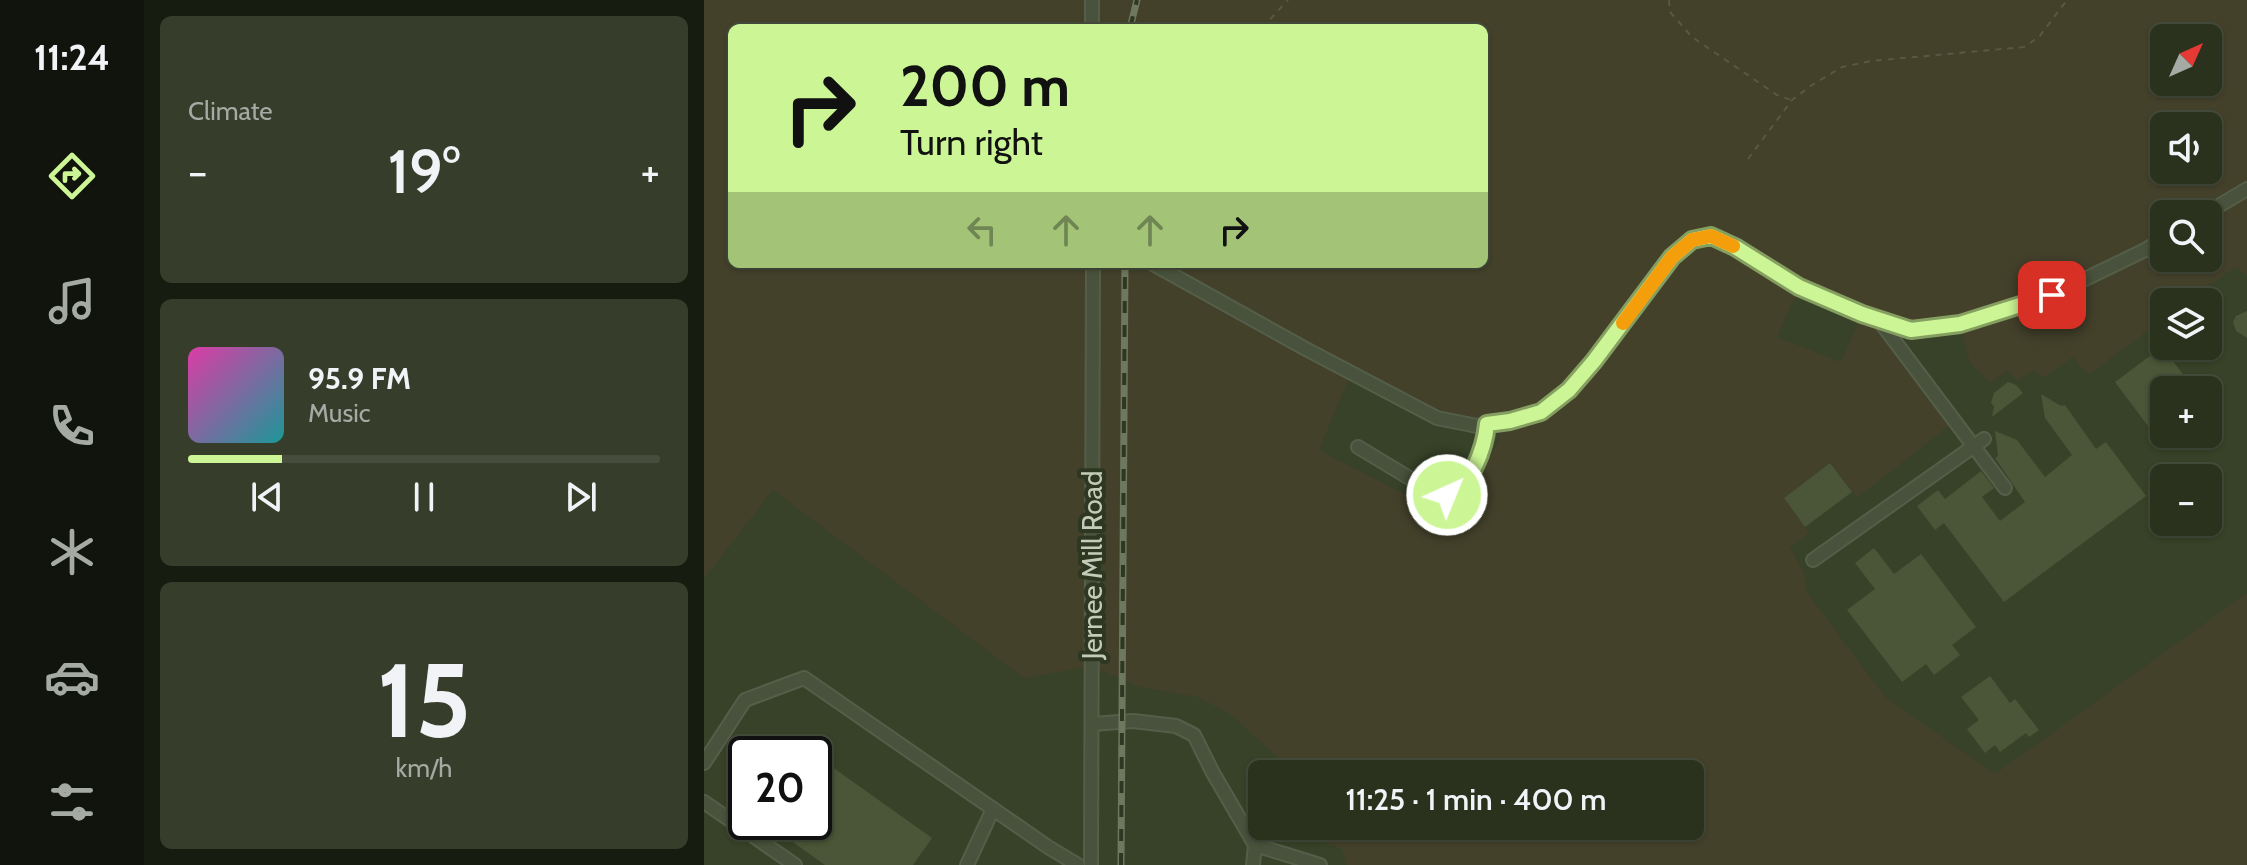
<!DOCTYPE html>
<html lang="en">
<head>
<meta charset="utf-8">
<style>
	body { margin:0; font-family:Cabin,sans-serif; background:#363e2b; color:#f1f3f6; height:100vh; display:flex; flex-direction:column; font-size:30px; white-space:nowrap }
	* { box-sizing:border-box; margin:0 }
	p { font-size:26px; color:#a5aaa4 }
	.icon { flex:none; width:44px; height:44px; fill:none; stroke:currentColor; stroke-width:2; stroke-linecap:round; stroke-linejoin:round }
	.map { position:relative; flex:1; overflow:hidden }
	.panel { display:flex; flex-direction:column; gap:16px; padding:16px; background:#171c10; width:560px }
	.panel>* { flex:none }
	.guide { position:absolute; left:24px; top:24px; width:760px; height:244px; border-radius:12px; box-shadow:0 2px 6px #0004,0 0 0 2px #464d3c; background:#ccf595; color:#111; overflow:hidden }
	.needle { width:52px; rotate:45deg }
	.tools { position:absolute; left:1446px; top:24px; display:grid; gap:16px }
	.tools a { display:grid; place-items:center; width:72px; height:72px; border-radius:12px; background:#2a321e; box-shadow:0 2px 6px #0004,0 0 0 2px #464d3c; font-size:40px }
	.speed { position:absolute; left:24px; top:736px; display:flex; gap:16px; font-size:40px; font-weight:700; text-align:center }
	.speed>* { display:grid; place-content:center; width:104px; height:104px; border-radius:50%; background:#2a321e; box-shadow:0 2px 6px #0004,0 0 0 2px #464d3c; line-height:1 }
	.speed .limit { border:4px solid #111; border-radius:12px; background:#fff; color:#111 }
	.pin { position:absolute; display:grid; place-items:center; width:68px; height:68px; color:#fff; margin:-34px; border-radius:16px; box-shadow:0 4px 12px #0006 }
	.me { position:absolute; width:88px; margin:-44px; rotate:44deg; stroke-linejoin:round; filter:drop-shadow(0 0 6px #0008) }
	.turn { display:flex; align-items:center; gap:28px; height:168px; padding:0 40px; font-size:36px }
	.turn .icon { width:104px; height:104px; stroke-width:2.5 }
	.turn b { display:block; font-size:56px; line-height:68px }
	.lanes { display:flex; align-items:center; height:76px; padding:0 40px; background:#0003; justify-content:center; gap:40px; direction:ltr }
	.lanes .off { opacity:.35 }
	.big { font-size:60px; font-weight:600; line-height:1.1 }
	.panel .card { flex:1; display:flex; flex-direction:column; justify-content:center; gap:12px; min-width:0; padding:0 28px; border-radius:12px; background:#363e2b }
	.panel .dial { align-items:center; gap:0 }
	.dial b { font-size:104px; line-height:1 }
	.song { display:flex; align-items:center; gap:24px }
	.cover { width:96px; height:96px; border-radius:12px; background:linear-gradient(135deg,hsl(320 70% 55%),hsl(180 70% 35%)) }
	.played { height:8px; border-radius:4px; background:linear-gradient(90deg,#ccf595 20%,#464d3c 20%) }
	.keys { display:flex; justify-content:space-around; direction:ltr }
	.heat { display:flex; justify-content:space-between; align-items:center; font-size:44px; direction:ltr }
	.trip { position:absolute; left:544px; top:760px; width:456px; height:80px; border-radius:12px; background:#2a321e; box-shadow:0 2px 6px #0004,0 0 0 2px #464d3c; font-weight:600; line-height:80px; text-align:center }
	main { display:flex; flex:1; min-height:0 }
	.tab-bar { display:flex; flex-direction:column; width:144px; justify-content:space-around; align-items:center; background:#11140c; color:#a5aaa4 }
	.tab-bar .icon { width:56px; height:56px }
	.tab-bar .current { color:#ccf595 }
	.tab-bar b { font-size:36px; color:#f1f3f6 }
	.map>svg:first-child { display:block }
</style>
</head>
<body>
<main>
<nav class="tab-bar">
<b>11:24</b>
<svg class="icon current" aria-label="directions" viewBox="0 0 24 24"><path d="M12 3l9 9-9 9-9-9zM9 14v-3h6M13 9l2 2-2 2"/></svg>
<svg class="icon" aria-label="music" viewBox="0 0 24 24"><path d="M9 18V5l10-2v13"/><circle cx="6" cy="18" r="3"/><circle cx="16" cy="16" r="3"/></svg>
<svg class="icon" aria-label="phone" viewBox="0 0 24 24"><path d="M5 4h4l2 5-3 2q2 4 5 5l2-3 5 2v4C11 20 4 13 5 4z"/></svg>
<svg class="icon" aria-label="climate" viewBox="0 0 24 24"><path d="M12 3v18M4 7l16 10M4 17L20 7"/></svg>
<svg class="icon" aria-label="car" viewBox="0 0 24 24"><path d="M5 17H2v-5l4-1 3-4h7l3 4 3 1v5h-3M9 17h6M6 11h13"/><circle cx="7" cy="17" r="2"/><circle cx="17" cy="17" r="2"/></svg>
<svg class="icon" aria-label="filters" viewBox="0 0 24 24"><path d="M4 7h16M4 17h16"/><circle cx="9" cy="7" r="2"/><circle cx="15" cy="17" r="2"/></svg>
</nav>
<section class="panel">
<div class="card"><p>Climate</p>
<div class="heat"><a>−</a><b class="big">19°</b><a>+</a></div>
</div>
<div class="card">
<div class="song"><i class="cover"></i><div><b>95.9 FM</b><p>Music</p></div></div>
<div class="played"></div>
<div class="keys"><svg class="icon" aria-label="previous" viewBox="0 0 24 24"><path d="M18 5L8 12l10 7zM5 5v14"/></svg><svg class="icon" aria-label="pause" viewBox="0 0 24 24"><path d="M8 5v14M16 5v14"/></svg><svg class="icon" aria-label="next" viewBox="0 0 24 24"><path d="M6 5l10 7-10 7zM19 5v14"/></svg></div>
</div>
<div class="card dial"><b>15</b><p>km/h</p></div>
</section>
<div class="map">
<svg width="1543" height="865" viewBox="0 0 1543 865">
	<rect width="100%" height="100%" fill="#384228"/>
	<path fill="#43412a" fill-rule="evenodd" d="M 0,0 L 1543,0 L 1543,275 L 1531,267 L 1483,302 L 1460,302 L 1460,319 L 1384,375 L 1369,357 L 1339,378 L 1330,370 L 1313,381 L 1303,371 L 1286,383 L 1266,363 L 1256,324 L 1207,330 L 1176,320 L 1251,421 L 1153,498 L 1126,463 L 1080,498 L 1106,533 L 1086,547 L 1100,573 L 1102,591 L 1181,697 L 1291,774 L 1543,593 L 1543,865 L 643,865 L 638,849 L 594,833 L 593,826 L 986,826 L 986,774 L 582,774 L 579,762 L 526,714 L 494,697 L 435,687 L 388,666 L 320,678 L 69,490 L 0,579 ZM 28,28 L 780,28 L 780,264 L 28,264 ZM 1460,38 L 1504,38 L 1504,82 L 1460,82 ZM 1460,126 L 1504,126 L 1504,170 L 1460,170 ZM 1460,214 L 1504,214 L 1504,258 L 1460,258 ZM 1095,288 L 1158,315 L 1137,362 L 1073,337 ZM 647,373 L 733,418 L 793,423 L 796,439 L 749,519 L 615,450 Z"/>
	<g fill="#4a5637">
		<polygon points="1543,311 1543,338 1532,331 1529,322 1532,316"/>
		<polygon points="1458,347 1491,390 1460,390 1460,426 1450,434 1411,382"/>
		<polygon points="1304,382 1312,385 1319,393 1288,417 1290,406 1287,403 1290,393"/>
		<polygon points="1337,394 1357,406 1361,405 1392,449 1402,442 1442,496 1300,602 1240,523 1231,530 1213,506 1234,490 1241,499 1277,471 1290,488 1278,497 1296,521 1321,502 1291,458 1294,456 1291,431 1313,440 1341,477 1368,455 1341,418"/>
		<polygon points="1126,463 1148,492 1101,527 1080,498"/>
		<polygon points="1170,548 1190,574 1217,554 1272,627 1248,645 1256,655 1230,675 1222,664 1198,682 1143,610 1171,589 1151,563"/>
		<polygon points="1286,676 1306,703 1311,699 1335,730 1325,737 1322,733 1296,752 1291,745 1281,753 1263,729 1275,720 1257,697"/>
		<polygon points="110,754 228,838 209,865 121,865 61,822 110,822"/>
	</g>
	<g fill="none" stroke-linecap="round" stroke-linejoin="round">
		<g stroke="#555e49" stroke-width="16">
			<g id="minor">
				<polyline points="388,0 388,28"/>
				<polyline points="1501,214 1543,189"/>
				<polyline points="449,264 600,348 733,418 773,426 806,421 837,412 865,390 890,361 968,257 988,240 1007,236 1031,247 1095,287 1158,314 1207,330 1256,324 1348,295 1441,250 1460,238"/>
				<polyline points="1174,319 1301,488"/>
				<path d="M 654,447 L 722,488 L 743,495 C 767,489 781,447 783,424"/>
				<polyline points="1109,560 1280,439"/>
				<polyline points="388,724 429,721 472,726 490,735 509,773 551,845 616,865"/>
				<polyline points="0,763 41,700 100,678 344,847 374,865"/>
				<polyline points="0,802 91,865"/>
				<polyline points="263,865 289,809"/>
				<polyline points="387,865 389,264"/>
				<polyline points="549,865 551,845"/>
			</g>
		</g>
		<g stroke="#5a5843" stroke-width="2" stroke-dasharray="6 6" stroke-linecap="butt">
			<polyline points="965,0 966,12 988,37 1073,95 1087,100"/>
			<polyline points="558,28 584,0"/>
			<polyline points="1044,159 1088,100 1108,85 1138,67 1167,61 1320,47 1335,37 1363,0"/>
		</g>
		<use href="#minor" stroke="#49523c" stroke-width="12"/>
		<g stroke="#6e785e" stroke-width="7">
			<g id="rail">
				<polyline points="426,28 433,0"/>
				<polyline points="417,865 421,264"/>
			</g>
		</g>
		<use href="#rail" stroke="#2e3721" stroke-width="4" stroke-dasharray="12" stroke-linecap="butt"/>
	</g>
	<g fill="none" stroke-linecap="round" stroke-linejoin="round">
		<g stroke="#859f61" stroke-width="20">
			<path id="route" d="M 743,495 C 767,489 781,446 783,424 L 806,421 L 837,412 L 865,390 L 890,361 L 968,257 L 988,240 L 1007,236 L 1031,247 L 1095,287 L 1158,314 L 1207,330 L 1256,324 L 1348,295"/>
		</g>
		<use href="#route" stroke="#ccf595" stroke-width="14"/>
		<polyline stroke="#f59e0b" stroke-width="14" points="919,323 968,257 988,240 1007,236 1029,246"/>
	</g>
	<g text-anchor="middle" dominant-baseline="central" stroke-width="8" stroke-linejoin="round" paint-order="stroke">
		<g font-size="28" fill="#c4cbb9" stroke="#2e3721">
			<text transform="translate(388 565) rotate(-90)">Jernee Mill Road</text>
		</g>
	</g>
</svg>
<div class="tools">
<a><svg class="needle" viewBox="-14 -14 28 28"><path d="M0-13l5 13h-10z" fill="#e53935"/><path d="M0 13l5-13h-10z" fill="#a5aaa4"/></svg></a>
<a><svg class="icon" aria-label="sound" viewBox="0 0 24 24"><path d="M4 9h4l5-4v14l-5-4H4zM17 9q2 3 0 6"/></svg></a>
<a><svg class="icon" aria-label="search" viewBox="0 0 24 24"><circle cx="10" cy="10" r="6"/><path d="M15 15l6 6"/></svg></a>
<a><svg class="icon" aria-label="layers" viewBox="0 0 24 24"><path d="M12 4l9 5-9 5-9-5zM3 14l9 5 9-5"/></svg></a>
<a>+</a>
<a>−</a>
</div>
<div class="speed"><div class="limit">20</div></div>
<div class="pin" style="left:1348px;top:295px;background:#d93025"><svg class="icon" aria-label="arrive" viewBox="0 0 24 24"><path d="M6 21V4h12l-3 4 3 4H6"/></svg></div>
<svg class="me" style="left:743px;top:495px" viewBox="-20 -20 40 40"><circle r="17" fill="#ccf595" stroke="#fff" stroke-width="3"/><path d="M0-11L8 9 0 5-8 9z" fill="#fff"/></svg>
<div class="trip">11:25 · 1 min · 400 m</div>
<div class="guide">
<div class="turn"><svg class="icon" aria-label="right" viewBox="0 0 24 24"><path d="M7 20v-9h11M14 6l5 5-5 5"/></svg><div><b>200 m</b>Turn right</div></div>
<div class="lanes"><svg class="icon off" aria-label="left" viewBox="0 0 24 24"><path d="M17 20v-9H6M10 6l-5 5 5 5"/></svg><svg class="icon off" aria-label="ahead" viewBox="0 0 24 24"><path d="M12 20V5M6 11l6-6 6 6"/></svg><svg class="icon off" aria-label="ahead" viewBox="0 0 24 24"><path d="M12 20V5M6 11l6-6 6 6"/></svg><svg class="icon" aria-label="right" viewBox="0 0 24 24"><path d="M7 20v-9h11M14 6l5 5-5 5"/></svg></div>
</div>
</div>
</main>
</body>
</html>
